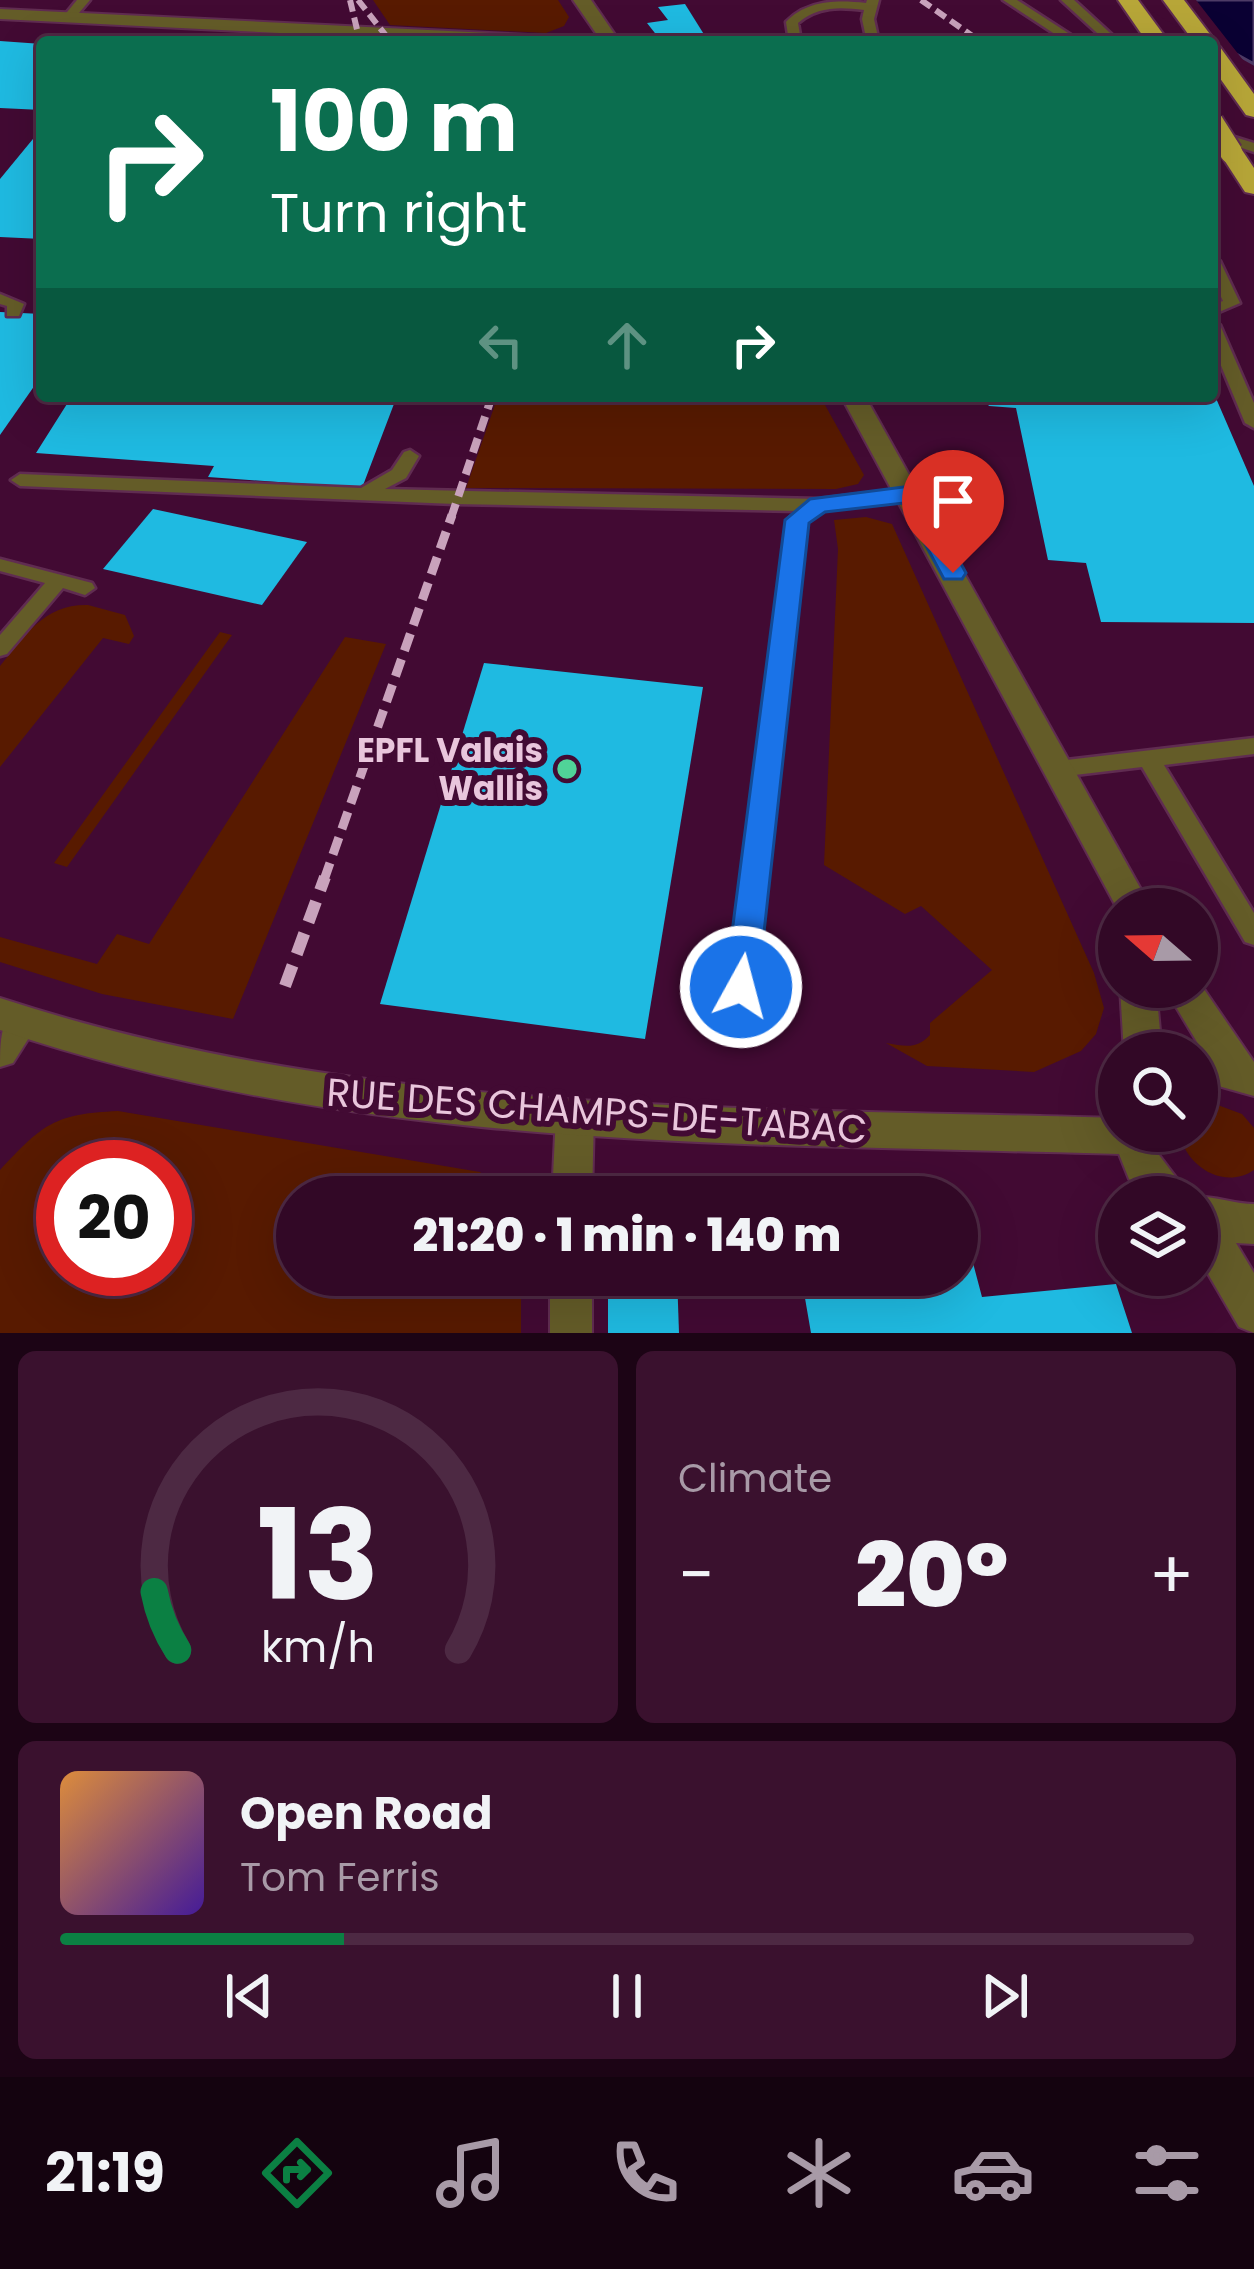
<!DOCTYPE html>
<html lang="en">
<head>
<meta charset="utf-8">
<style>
	body { margin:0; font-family:Poppins,sans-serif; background:#3a112e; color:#f1f3f6; height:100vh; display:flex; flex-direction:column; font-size:45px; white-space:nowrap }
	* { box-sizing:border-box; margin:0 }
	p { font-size:39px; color:#a89aa7 }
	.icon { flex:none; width:66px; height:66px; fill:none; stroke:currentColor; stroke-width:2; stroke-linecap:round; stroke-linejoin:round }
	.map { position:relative; height:1333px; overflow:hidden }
	.panel { display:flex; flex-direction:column; gap:18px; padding:18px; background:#1c0415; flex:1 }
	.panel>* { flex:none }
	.top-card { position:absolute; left:36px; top:36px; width:1182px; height:366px; border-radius:12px; box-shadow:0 12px 48px #0002,0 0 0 3px #4d2943; background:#0b6e4f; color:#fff; overflow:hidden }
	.needle { width:78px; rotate:290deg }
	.controls { position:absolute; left:1098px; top:888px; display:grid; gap:24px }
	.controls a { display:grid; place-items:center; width:120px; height:120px; border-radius:50%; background:#320826; box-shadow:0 12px 48px #0002,0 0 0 3px #4d2943; font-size:60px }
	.speed { position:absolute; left:36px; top:1140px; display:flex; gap:24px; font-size:60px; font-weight:700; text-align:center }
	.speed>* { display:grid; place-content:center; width:156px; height:156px; border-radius:50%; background:#320826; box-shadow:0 12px 48px #0002,0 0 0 3px #4d2943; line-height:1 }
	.speed .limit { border:18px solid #d22; background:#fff; color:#111 }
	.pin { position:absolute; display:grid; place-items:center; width:102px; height:102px; color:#fff; margin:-123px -51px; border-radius:50% 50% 50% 0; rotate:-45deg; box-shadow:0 0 12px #0007 }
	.pin .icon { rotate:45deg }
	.me { position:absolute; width:132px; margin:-66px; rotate:7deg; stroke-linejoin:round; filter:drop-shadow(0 0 9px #0008) }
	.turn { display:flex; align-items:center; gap:42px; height:252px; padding:0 36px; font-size:54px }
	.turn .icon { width:156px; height:156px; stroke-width:2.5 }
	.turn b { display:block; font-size:84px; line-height:102px }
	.lanes { display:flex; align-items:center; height:114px; padding:0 36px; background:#0003; justify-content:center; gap:60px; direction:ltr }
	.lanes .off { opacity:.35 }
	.big { font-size:90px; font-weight:800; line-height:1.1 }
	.panel .tile { flex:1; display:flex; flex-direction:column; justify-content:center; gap:18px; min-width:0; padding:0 42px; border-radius:18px; background:#3a112e }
	.panel .dial { align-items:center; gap:0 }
	.dial svg { height:312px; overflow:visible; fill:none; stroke:#4d2943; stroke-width:7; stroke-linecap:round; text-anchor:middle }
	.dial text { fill:#f1f3f6; stroke:none }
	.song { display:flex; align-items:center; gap:36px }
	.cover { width:144px; height:144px; border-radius:18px; background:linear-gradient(135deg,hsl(30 70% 55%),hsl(260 70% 35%)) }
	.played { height:12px; border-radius:6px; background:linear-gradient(90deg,#0b8043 25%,#4d2943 25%) }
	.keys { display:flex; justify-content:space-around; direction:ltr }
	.heat { display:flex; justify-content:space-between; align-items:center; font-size:66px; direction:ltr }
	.panel .tiles { flex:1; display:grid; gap:18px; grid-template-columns:1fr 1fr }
	.tile:last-child { grid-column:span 2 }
	.trip { position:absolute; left:276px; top:1176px; width:702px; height:120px; border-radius:60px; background:#320826; box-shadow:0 12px 48px #0002,0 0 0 3px #4d2943; font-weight:800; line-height:120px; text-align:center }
	.menu { display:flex; height:192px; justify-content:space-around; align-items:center; background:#14030f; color:#a89aa7 }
	.menu .icon { width:84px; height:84px }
	.menu .on { color:#0b8043 }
	.menu b { font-size:54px; color:#f1f3f6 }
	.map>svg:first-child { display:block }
</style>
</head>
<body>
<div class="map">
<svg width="1254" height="1333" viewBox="0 0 1254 1333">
	<rect width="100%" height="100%" fill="#420a33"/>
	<g fill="#581a00" fill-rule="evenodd">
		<polygon points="373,0 558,0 569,17 564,26 546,33 390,25"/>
		<polygon points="498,396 820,396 864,475 858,484 836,489 466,488"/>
		<path d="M 866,517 L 892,524 L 1094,973 L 1104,1008 L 1096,1034 L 1081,1051 L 1034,1072 L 927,1066 L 886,1043 C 905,1046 916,1050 930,1035 L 930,1023 L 992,970 L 921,906 L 905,914 L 824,865 L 838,549 L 834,520 Z"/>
		<path d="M 88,605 L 125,615 L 134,636 L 129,644 L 103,638 L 0,767 L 0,666 C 26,635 44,604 88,605 Z"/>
		<polygon points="220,632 232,635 67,867 54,863"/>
		<polygon points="345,637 386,644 233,1019 102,994 0,962 0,937 97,964 117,934 149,944"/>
		<path d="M 1215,1104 L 1242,1114 L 1254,1128 L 1254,1170 C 1223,1191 1184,1165 1179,1131 L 1197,1131 L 1197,1107 Z"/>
		<path d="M 118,1111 L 480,1172 L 508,1197 L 297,1197 L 297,1275 L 521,1275 L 521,1333 L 0,1333 L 0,1170 C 43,1124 54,1114 118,1111 ZM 165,1167 L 165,1269 L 63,1269 L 63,1167 Z"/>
	</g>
	<polygon fill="#0a0033" stroke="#4d3b66" stroke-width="3" points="1139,0 1254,0 1254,64"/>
	<polygon fill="#420a33" points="1133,0 1196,0 1250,69 1212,48 1212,42 1202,42"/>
	<g fill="#1fbae1">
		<polygon points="685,4 705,36 695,37 700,42 662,42 647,23 668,20 658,7"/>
		<polygon points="0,41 42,44 42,110 0,108"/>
		<polygon points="42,128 42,239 0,237 0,179"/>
		<polygon points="0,312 42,314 42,375 0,435"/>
		<polygon points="72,396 397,396 362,488 208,477 214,466 36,453"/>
		<polygon points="981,396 1215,396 1254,486 1254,623 1101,622 1086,563 1048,560 1016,408 989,406"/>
		<polygon points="153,509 307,542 262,605 103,569"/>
		<polygon points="484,663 703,687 645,1039 380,1004"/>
		<polygon points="973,1263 982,1297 1116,1284 1132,1333 811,1333 801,1275 957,1275 957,1264"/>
		<polygon points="608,1275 677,1275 679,1333 608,1333"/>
	</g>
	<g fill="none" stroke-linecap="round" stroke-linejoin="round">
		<g stroke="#602c51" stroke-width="5">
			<g id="service">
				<polygon points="77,0 90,0 73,20 65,20 63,17"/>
				<path d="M 867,0 L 879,0 L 874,19 L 879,42 L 867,42 L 862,19 L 864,10 C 840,7 818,6 798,23 L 801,41 L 789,41 L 786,22 C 807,0 836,0 866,3 Z"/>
				<polygon points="1003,0 1017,0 1082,42 1067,42"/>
				<polygon points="1061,0 1074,0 1120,42 1107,42"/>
				<polygon points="1212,130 1254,143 1254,152 1212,138"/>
				<polygon points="1212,256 1220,261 1240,303 1212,315 1212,305 1223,301 1212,278"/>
				<polygon points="0,294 24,304 19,316 7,316 7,306 0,304"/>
				<polygon points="1212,320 1220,325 1254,403 1254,428 1245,423 1212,344"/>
				<polygon points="410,450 419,456 406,478 385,489 819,499 911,488 920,494 911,500 824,510 806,523 754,987 750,995 741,998 732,995 728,987 787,520 798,511 455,504 20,486 11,480 20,474 361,488 392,470 404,452"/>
				<polygon points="0,559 92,583 95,588 85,595 63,588 7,654 0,656 0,635 45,583 0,571"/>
				<polygon points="1254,738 1254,754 1164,765 1254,913 1254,945 1245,942 1142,767 1058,777 1050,775 1047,769 1050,763 1058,761"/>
			</g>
		</g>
		<g stroke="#602c51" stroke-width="4">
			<g id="minor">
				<polygon points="0,9 569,37 609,34 618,39 460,42 0,19"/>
				<path d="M 21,1006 L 34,1011 L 39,1022 L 13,1063 L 0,1067 C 0,1042 0,1016 21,1006 Z"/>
				<polygon points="575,1097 589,1103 594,1115 592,1197 552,1197 556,1115 561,1103"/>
				<rect x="550" y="1275" width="42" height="58"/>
			</g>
		</g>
		<g stroke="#602c51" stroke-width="4">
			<g id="tertiary">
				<polygon points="573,0 591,0 620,42 602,42"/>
				<polygon points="841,396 865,396 1152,909 1119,912"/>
				<polygon points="1197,979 1254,1062 1254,1096 1197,1080 1197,1053 1183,1053 1200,1047 1164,987 1197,987"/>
				<polygon points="1120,987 1156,987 1162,1053 1124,1053"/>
				<path d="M 0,998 C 359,1116 745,1107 1119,1118 L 1119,1131 L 1150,1131 L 1159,1155 L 1191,1197 C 1209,1194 1234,1204 1254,1204 L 1254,1244 L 1236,1243 L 1254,1273 L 1254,1333 L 1239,1327 L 1197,1255 L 1197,1197 L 1145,1197 L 1129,1179 L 1119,1154 C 745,1143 359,1151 0,1030 Z"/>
			</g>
		</g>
		<g stroke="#602c51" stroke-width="4">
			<g id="motorway">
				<polygon points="1118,0 1138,0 1169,42 1147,42"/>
				<polygon points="1163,0 1184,0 1216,42 1213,46 1220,47 1254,94 1254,117 1246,115 1212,67 1212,42 1194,42"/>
				<polygon points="1231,145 1240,147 1254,168 1254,194 1245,192 1219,152"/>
			</g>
		</g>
		<use href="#service" fill="#645c28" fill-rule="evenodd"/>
		<use href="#minor" fill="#645c28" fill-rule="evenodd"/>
		<use href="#tertiary" fill="#645c28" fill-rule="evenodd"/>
		<use href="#motorway" fill="#b7a638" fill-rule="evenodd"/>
		<g stroke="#c9a2bc" stroke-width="6" stroke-dasharray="12 6" stroke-linecap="butt">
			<polyline points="350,0 360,42"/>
			<polyline points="358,0 391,42"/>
			<polyline points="921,0 981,42"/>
		</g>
		<polyline stroke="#c9a2bc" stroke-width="8" stroke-dasharray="15 8" stroke-linecap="butt" points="451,518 492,396"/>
		<polyline stroke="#c9a2bc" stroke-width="9" stroke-dasharray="18 9" stroke-linecap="butt" points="324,880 452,515"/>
		<polyline stroke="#c9a2bc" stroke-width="12" stroke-dasharray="22 12" stroke-linecap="butt" points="285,986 325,877"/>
		<g stroke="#602c51" stroke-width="26" stroke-linecap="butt">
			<polyline id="motorway-bridge" points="1212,122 1231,152"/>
		</g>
		<use href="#motorway-bridge" stroke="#b7a638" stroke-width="22"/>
	</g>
	<polygon fill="#1a73e8" stroke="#114b97" stroke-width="3" points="911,486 923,494 966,573 962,579 944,579 903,503 825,512 809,523 758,987 753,997 741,1001 730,997 725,987 785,520 810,499"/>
	<circle fill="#50d398" stroke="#420a33" stroke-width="4.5" cx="567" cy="769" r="12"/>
	<g text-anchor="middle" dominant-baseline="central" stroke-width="12" stroke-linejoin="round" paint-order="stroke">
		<g font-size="33" font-weight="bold" fill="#e9c6dc" stroke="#420a33" text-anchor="end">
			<text x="543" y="750">EPFL Valais<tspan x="543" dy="38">Wallis</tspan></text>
		</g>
		<g font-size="39" fill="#e9c6dc" stroke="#420a33">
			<text transform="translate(597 1111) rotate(4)">RUE DES CHAMPS-DE-TABAC</text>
		</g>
	</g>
</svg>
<div class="controls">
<a><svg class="needle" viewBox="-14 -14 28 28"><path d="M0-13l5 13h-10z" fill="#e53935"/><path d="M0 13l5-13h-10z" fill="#a89aa7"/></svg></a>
<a><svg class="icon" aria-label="search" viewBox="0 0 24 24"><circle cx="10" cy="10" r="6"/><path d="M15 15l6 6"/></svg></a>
<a><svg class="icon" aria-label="layers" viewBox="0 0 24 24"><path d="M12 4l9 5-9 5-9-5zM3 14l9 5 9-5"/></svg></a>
</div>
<div class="speed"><div class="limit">20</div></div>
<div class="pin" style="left:953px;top:573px;background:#d93025"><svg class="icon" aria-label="arrive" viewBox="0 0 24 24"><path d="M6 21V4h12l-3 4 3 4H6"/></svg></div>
<svg class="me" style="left:741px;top:987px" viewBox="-20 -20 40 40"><circle r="17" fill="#1a73e8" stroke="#fff" stroke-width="3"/><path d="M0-11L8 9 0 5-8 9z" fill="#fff"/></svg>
<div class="trip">21:20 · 1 min · 140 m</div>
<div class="top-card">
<div class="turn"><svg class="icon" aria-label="right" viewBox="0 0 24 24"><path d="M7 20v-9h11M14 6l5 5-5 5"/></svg><div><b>100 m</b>Turn right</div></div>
<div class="lanes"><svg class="icon off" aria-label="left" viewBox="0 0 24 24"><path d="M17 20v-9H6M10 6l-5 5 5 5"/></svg><svg class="icon off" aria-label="ahead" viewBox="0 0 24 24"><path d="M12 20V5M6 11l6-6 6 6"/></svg><svg class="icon" aria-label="right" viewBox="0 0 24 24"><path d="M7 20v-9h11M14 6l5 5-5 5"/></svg></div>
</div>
</div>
<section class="panel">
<div class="tiles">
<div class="tile dial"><svg viewBox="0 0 100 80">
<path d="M14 69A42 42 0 1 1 86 69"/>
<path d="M14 69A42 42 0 0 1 8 54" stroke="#0b8043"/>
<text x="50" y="56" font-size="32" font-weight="700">13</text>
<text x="50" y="72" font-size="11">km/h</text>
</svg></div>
<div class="tile"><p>Climate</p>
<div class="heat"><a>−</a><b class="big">20°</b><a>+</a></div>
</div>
<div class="tile">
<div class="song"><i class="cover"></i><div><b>Open Road</b><p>Tom Ferris</p></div></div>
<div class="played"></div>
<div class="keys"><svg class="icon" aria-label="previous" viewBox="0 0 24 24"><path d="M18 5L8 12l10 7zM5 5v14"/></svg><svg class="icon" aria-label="pause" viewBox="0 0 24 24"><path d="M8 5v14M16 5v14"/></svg><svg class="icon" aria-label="next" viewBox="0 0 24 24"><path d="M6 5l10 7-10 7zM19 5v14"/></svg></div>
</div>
</div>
</section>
<nav class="menu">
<b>21:19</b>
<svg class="icon on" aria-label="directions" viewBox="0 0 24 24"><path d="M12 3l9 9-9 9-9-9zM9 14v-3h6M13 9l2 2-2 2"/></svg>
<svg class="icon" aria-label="music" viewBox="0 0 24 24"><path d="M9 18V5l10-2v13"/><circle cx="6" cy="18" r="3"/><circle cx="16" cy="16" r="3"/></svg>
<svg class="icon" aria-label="phone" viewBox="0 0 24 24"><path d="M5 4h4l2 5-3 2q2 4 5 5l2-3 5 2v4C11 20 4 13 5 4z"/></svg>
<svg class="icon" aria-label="climate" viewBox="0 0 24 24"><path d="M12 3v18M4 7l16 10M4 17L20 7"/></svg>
<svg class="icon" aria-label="car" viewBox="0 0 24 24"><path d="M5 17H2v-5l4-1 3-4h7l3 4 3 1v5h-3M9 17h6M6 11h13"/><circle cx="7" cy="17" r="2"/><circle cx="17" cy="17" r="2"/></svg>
<svg class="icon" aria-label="filters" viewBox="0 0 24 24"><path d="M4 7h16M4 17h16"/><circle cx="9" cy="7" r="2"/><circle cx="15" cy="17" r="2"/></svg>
</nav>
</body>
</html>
